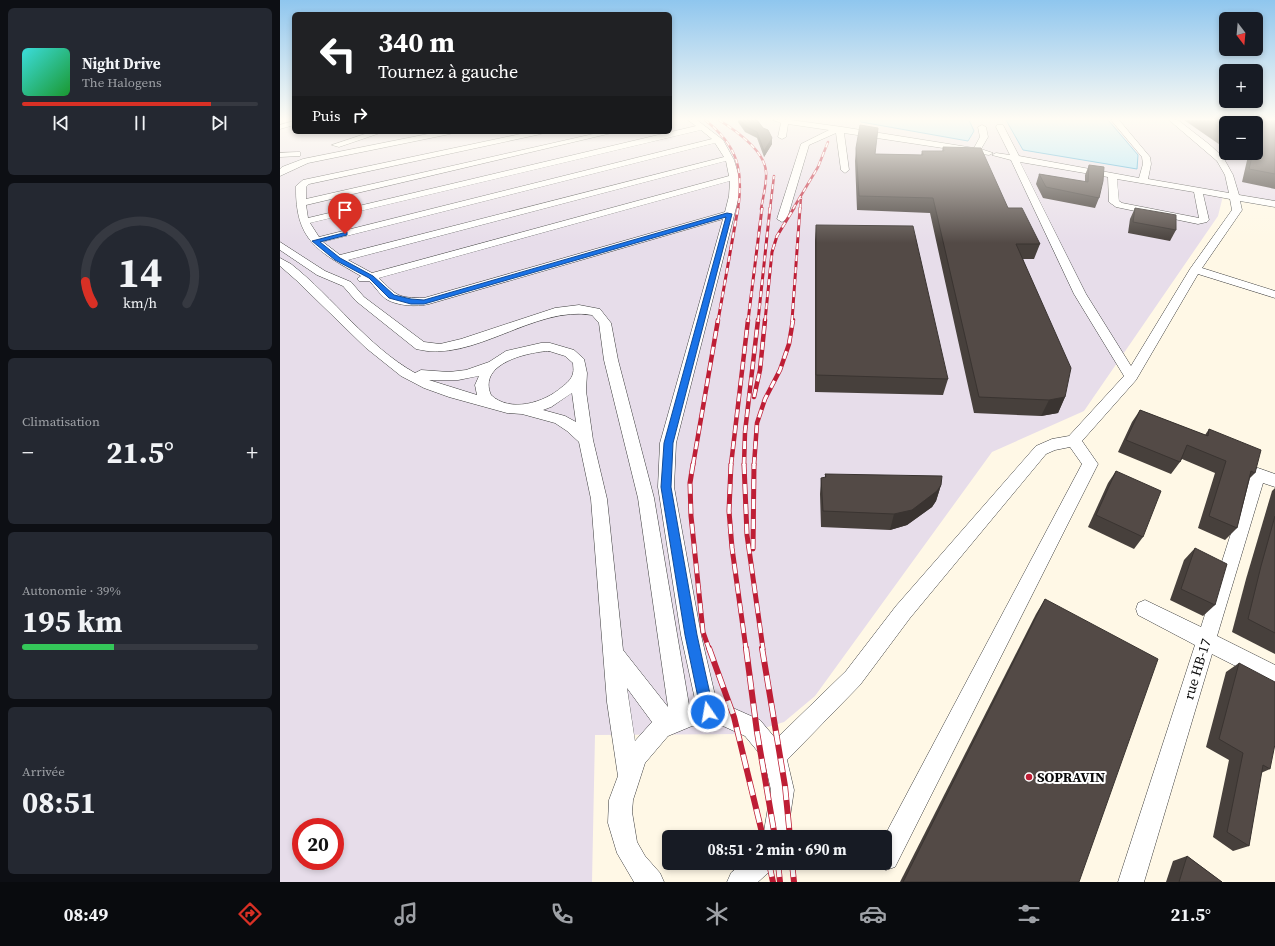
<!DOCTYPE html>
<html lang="fr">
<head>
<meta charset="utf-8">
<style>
	body { margin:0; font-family:"Source Serif 4",serif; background:#242831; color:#f1f3f6; height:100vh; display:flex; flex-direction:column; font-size:15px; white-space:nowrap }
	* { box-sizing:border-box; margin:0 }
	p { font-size:13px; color:#9ea1a6 }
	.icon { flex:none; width:22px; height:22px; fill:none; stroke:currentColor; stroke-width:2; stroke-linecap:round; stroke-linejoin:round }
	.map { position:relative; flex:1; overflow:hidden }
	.panel { display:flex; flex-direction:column; gap:8px; padding:8px; background:#0d0f14; width:280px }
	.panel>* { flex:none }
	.top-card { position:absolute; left:12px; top:12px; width:380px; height:122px; border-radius:6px; box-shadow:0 2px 6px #0003; background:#202124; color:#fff; overflow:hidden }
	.needle { width:26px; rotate:164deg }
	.controls { position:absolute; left:939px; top:12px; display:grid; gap:8px }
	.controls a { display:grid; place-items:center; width:44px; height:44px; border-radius:6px; background:#171b24; box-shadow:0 2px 6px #0003; font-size:20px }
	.speed { position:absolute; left:12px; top:818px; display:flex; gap:8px; font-size:20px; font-weight:700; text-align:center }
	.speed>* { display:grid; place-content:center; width:52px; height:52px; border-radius:50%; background:#171b24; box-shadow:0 2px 6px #0003; line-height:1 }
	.speed .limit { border:6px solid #d22; background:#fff; color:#111 }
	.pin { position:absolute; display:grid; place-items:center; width:34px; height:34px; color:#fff; margin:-41px -17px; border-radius:50% 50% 50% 0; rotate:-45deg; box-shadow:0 0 4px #0007 }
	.pin .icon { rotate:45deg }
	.me { position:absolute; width:44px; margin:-22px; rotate:348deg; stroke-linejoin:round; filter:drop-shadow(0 0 3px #0008) }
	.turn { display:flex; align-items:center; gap:14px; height:84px; padding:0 20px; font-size:18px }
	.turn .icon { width:52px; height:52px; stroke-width:2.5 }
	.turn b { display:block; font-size:28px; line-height:34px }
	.then { display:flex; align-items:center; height:38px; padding:0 20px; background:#0003; gap:8px; font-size:15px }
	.big { font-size:30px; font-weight:700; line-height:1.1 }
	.panel .tile { flex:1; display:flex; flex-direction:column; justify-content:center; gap:6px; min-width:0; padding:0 14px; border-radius:6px; background:#242831 }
	.panel .dial { align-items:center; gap:0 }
	.dial svg { height:104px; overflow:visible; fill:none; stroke:#363941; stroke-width:7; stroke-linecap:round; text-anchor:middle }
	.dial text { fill:#f1f3f6; stroke:none }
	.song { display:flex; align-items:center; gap:12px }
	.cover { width:48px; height:48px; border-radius:6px; background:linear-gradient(135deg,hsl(180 70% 55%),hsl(130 70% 35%)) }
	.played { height:4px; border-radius:2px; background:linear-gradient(90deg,#d93025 80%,#363941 80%) }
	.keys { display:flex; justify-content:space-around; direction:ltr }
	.heat { display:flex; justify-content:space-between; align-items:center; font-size:22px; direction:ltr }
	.charge { height:6px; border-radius:3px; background:linear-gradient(90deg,#34c759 39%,#363941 0) }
	.trip { position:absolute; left:382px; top:830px; width:230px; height:40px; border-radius:6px; background:#171b24; box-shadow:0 2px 6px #0003; font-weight:700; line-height:40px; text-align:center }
	.tabs { display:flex; height:64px; justify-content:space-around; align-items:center; background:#090b0e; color:#9ea1a6 }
	.tabs .icon { width:28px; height:28px }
	.tabs .current { color:#d93025 }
	.tabs b { font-size:18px; color:#f1f3f6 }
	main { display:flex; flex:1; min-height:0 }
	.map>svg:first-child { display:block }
</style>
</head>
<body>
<main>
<section class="panel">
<div class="tile">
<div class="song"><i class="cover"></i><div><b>Night Drive</b><p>The Halogens</p></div></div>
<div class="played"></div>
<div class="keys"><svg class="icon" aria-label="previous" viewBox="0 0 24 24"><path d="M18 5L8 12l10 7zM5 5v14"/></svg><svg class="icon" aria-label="pause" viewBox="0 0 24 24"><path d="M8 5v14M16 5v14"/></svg><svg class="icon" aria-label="next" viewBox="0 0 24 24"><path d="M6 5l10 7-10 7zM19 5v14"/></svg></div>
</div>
<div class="tile dial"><svg viewBox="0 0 100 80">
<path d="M14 69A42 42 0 1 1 86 69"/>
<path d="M14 69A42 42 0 0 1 8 52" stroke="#d93025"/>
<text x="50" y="56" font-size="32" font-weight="700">14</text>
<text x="50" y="72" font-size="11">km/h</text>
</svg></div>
<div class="tile"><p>Climatisation</p>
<div class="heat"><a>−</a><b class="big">21.5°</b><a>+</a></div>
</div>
<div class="tile"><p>Autonomie · 39%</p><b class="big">195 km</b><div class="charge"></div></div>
<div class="tile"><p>Arrivée</p><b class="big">08:51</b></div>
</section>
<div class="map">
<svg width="995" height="882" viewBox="0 0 995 882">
	<rect width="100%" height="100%" fill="#fff8e6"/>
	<path fill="#e7ddea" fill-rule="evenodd" d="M 0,120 L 14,120 L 14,132 L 390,132 L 390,120 L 995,120 L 995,201 L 944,192 L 938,216 L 804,411 L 712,452 L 535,696 L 504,722 L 465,734 L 315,735 L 312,882 L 0,882 ZM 946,123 L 976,123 L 976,153 L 946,153 ZM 21,827 L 55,827 L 55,861 L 21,861 Z"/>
	<g fill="#a9e2f8" stroke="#2da0d2">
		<polygon points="580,120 689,120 694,131 688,141 581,122"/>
		<polygon points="726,120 828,120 858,155 857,169 743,150"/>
	</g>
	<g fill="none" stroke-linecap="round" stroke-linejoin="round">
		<g stroke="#3d3d3d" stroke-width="1">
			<g id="minor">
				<path d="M 408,120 L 417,120 L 443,140 L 454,160 L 459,177 L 459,196 L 396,443 L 394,487 L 421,635 L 437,704 L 444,704 L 480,720 L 496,739 L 566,671 L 616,606 L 756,446 L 772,439 L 789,436 L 844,376 L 794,294 L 731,160 L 712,155 L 716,153 L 730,155 L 716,127 L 717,125 L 723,125 L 739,156 L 859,178 L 863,164 L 862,157 L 831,120 L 839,120 L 870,157 L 871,164 L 868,179 L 949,193 L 945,175 L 937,161 L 889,120 L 898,120 L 930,145 L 943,157 L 953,175 L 959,195 L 995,201 L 995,207 L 960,201 L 962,210 L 922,268 L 995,291 L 995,298 L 918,274 L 856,380 L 802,441 L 818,464 L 615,867 L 606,870 L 597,867 L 596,863 L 605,863 L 604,837 L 802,464 L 790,447 L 775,450 L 766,454 L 630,618 L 580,685 L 507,760 L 514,790 L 507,837 L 483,837 L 491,790 L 484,759 L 465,736 L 443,726 L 412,726 L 388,736 L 365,763 L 353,800 L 352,812 L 357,842 L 365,856 L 380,873 L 384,882 L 354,882 L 337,853 L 328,823 L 329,800 L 338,776 L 327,702 L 311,499 L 299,442 L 287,431 L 275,423 L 242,414 L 227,413 L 169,397 L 144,388 L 121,376 L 86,348 L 16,280 L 0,266 L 0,258 L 11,264 C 54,298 87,346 135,373 L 141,370 L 169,372 L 186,370 L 209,362 L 226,351 L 261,343 L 270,343 L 294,350 L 304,359 L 307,373 L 306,391 L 313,440 L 327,499 L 343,650 L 388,707 L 358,498 L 324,360 L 319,323 L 312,315 C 254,305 193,364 136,349 L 76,301 L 63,286 L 37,275 L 0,250 L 0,242 L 45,271 L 71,282 L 84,297 L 144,342 L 160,344 L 181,339 L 275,308 L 299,305 L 320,309 L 331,323 L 338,360 L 374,498 L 409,705 L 416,704 L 401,635 L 378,487 L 380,443 L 443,219 L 149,304 C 137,307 117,306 106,299 C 99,294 95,286 89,281 L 79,281 L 77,279 L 81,276 C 37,251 15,240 16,186 L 23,180 L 250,132 L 265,132 L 261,134 L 29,184 L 26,187 L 26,199 L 322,132 L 336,132 L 26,205 L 28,218 L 416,126 ZM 421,130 L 432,139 L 39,237 L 30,223 ZM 435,143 L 444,157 L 60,255 L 43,242 ZM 446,161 L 449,176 L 92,273 L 68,260 ZM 740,162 L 828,177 L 829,202 L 836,207 L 918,224 L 927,222 L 929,220 L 923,194 L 950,199 L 952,210 L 910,269 L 851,366 L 806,294 ZM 837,179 L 914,192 L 919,218 L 842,203 L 839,201 ZM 450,181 L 449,196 L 445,212 L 144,298 C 117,298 117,296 99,278 ZM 269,351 L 285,356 L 293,363 C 293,366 294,370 293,373 C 292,379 286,384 282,387 C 264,403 230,413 211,395 C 197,363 249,352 269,351 ZM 199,376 L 195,385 L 197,395 L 149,380 L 178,380 ZM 292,393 L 296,422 L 285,416 L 263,410 L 271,407 ZM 347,688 L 372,722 L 355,741 Z"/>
				<polygon points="493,120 511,120 562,127 694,148 700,137 698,127 702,125 706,127 708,137 701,149 713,153 709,155 564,133 569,170 565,173 561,170 556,133 529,145 507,219 502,222 497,219 521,144 549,130 508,124 506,137 502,139 498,137 501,123"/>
				<polygon points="14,121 14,125 0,129 0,125"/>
				<polygon points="91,132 103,132 59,147 52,145"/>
				<polygon points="158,132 174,132 170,134 28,163 0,176 0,169 2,167 23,159"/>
				<polygon points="17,152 20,152 20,156 0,157 0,153"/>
				<polygon points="978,468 995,474 995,487 983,483 937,636 995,665 995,686 932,654 864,882 838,882 915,645 858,615 856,609 858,603 865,600 921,627 970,474 972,470"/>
				<polygon points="462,863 492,863 489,872 478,882 447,882 451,873"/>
			</g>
		</g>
		<use href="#minor" fill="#fff" fill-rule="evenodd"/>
		<g stroke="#be1e35" stroke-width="2.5">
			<g id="rail-far4">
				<path d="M 425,120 C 457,145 464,169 458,209"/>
				<path d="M 439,120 C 455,130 485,151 486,172 C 487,183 483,197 481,209"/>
				<polyline points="490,209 494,176"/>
				<polyline points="513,209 538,167 548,142"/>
				<polyline points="520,209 521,198"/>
			</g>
		</g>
		<g stroke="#be1e35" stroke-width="3">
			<g id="rail-far3">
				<polyline points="438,321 458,208"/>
				<polyline points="468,321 482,208"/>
				<polyline points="478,321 490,208"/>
				<polyline points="485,321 492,252 497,236 514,208"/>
				<polyline points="512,321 520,208"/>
			</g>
		</g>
		<g stroke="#be1e35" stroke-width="4.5">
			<g id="rail-far2">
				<polyline points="474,397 480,370 485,320"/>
				<polyline points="413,465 438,320"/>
				<polyline points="451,465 468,320"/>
				<polyline points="464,465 465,432 478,320"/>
				<polyline points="474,465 477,423 485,399 500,370 509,344 513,320"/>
			</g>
		</g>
		<g stroke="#be1e35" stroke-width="5">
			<g id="rail-far1">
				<polyline points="413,464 410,483 411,516 423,632 429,649"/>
				<polyline points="451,464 449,511 452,548 466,649"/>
				<polyline points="464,464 467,535 483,649"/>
				<polyline points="473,549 474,464"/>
			</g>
		</g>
		<g stroke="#be1e35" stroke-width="6">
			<g id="rail">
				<polyline points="429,648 454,717 483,837"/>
				<polyline points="466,648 477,732 495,837"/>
				<polyline points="482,648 505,786 510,837"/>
				<polyline points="489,863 493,882"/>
				<polyline points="498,863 500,882"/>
				<polyline points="512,863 514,882"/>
			</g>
		</g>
		<use href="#rail-far4" stroke="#fff" stroke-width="1.5" stroke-dasharray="5" stroke-linecap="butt"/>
		<use href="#rail-far3" stroke="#fff" stroke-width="2" stroke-dasharray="6" stroke-linecap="butt"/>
		<use href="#rail-far2" stroke="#fff" stroke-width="3" stroke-dasharray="8" stroke-linecap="butt"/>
		<use href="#rail-far1" stroke="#fff" stroke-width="3.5" stroke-dasharray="10" stroke-linecap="butt"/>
		<use href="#rail" stroke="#fff" stroke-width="4.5" stroke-dasharray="14" stroke-linecap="butt"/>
	</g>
	<g fill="#47403c">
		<polygon points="458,120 477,120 483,128 492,144 484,157 477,138 465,132 458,122"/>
		<polygon points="904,120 995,120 995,189 962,182 968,156 957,156 952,153 976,153 976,123 946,123 946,149"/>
		<polygon points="663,147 728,208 760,244 754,259 743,259 785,397 778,413 761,416 694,413 650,213 577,210 575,161 576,148 595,154 641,155 642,151 662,151"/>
		<polygon points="809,165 819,198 815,208 763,198 756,184 759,174 805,182 805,175"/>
		<polygon points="855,208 896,230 890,241 848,233 850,219"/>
		<polygon points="536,225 668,379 663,395 535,392 535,240"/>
		<polygon points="860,410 925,435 929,429 975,473 970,478 957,528 945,540 918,528 935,473 902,459 900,462 891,474 838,452 852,422"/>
		<polygon points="836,471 863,537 854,549 808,527 828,483"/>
		<polygon points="545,474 661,485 656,501 652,507 627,525 610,530 541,527 540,494 541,478 545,478"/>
		<polygon points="995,488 995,654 952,632 966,579 992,491"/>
		<polygon points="915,548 935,605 923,616 890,600 904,560"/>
		<polygon points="765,599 799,882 620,882 756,614"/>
		<polygon points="959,663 990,769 981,773 969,846 953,851 933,837 949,760 926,747 946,672"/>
		<polygon points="907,856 942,882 886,882 893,861"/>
	</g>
	<g fill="#3a3431">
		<polygon points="492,138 492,144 484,157 484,151"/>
		<polygon points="785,397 778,413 761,416 769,400"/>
		<polygon points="661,485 656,501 652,507 627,525 610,530 614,514"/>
	</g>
	<g fill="#534a46" stroke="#3a3431">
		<polygon points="460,120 477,120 483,128 488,130 492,138 484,151 477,132 465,126"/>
		<polygon points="928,120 995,120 995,174 969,169 973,153 976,153 976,123 946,123 946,132"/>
		<polygon points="580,125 598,128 595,154 643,155 642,151 664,151 663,147 701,148 728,208 742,208 760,244 736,244 791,368 785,397 769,400 699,397 653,198 579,196 576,148"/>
		<polygon points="809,165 824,167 823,181 819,198 766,187 759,174 808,182"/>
		<polygon points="855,208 896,215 896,230 853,222"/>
		<polygon points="536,225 633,226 668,379 536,375"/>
		<polygon points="860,410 928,436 929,429 981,450 975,473 971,471 957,528 929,516 946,461 907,445 900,462 846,440"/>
		<polygon points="836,471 881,491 863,537 816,515"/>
		<polygon points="545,474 662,476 661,485 657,491 632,510 614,514 543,511 541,478 546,477"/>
		<polygon points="995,516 995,633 968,619 981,566"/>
		<polygon points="915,548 947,564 935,605 901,589"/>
		<polygon points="765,599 878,659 799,882 623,882"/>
		<polygon points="959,663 995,682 995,744 990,769 983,765 969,846 947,832 963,753 939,739"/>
		<polygon points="907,856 942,882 899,882"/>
	</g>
	<linearGradient id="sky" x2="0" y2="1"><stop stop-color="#8fc6ee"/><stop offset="0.49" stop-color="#fffcf4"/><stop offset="1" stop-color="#fffcf4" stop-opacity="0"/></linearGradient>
	<rect width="995" height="243" fill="url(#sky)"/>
	<polygon fill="#1a73e8" stroke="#114b97" points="447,213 452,214 393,443 391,487 417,635 434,712 432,717 428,719 423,717 421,712 405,635 381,487 384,443 446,217 144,304 131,304 109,298 89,278 55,260 32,241 67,232 67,235 40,242 60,258 93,276 114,295 131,299 144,300"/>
	<circle fill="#be1e35" stroke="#fff" stroke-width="1.5" cx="749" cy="777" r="4"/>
	<g text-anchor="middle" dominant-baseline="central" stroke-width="4" stroke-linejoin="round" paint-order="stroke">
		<g font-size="14" fill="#0a0a0a" stroke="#fff">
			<text transform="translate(917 669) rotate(-73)">rue HB-17</text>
		</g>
		<g font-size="14" font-weight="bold" fill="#0a0a0a" stroke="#fff" text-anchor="start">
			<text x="757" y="777">SOPRAVIN</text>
		</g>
	</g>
</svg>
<div class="controls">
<a><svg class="needle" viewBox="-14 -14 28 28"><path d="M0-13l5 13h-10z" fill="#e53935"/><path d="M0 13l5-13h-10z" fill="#9ea1a6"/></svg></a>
<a>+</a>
<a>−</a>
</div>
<div class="speed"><div class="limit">20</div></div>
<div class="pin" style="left:65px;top:234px;background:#d93025"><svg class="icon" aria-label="arrive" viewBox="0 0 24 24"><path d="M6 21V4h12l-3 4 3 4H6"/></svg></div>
<svg class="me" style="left:428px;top:712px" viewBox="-20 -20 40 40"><circle r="17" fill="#1a73e8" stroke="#fff" stroke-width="3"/><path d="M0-11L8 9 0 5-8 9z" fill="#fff"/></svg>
<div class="trip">08:51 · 2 min · 690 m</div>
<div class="top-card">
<div class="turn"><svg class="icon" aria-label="left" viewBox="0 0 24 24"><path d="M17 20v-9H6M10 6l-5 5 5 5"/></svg><div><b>340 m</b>Tournez à gauche</div></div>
<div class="then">Puis<svg class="icon" aria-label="right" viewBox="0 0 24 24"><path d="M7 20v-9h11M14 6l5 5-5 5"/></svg></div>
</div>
</div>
</main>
<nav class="tabs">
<b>08:49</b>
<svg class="icon current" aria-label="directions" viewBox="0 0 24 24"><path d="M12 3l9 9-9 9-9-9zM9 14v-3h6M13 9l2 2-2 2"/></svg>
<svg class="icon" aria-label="music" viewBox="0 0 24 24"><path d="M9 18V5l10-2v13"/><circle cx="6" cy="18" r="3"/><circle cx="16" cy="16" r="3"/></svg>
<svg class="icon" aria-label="phone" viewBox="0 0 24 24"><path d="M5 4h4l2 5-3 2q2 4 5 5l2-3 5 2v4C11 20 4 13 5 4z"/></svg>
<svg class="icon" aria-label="climate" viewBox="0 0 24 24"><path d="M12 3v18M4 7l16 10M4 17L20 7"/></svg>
<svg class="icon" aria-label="car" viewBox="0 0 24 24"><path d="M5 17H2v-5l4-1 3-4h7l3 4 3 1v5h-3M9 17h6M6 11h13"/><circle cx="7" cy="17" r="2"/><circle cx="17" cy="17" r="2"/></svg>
<svg class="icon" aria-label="filters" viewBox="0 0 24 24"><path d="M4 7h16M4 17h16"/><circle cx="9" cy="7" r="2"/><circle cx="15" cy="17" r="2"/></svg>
<b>21.5°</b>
</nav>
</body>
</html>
